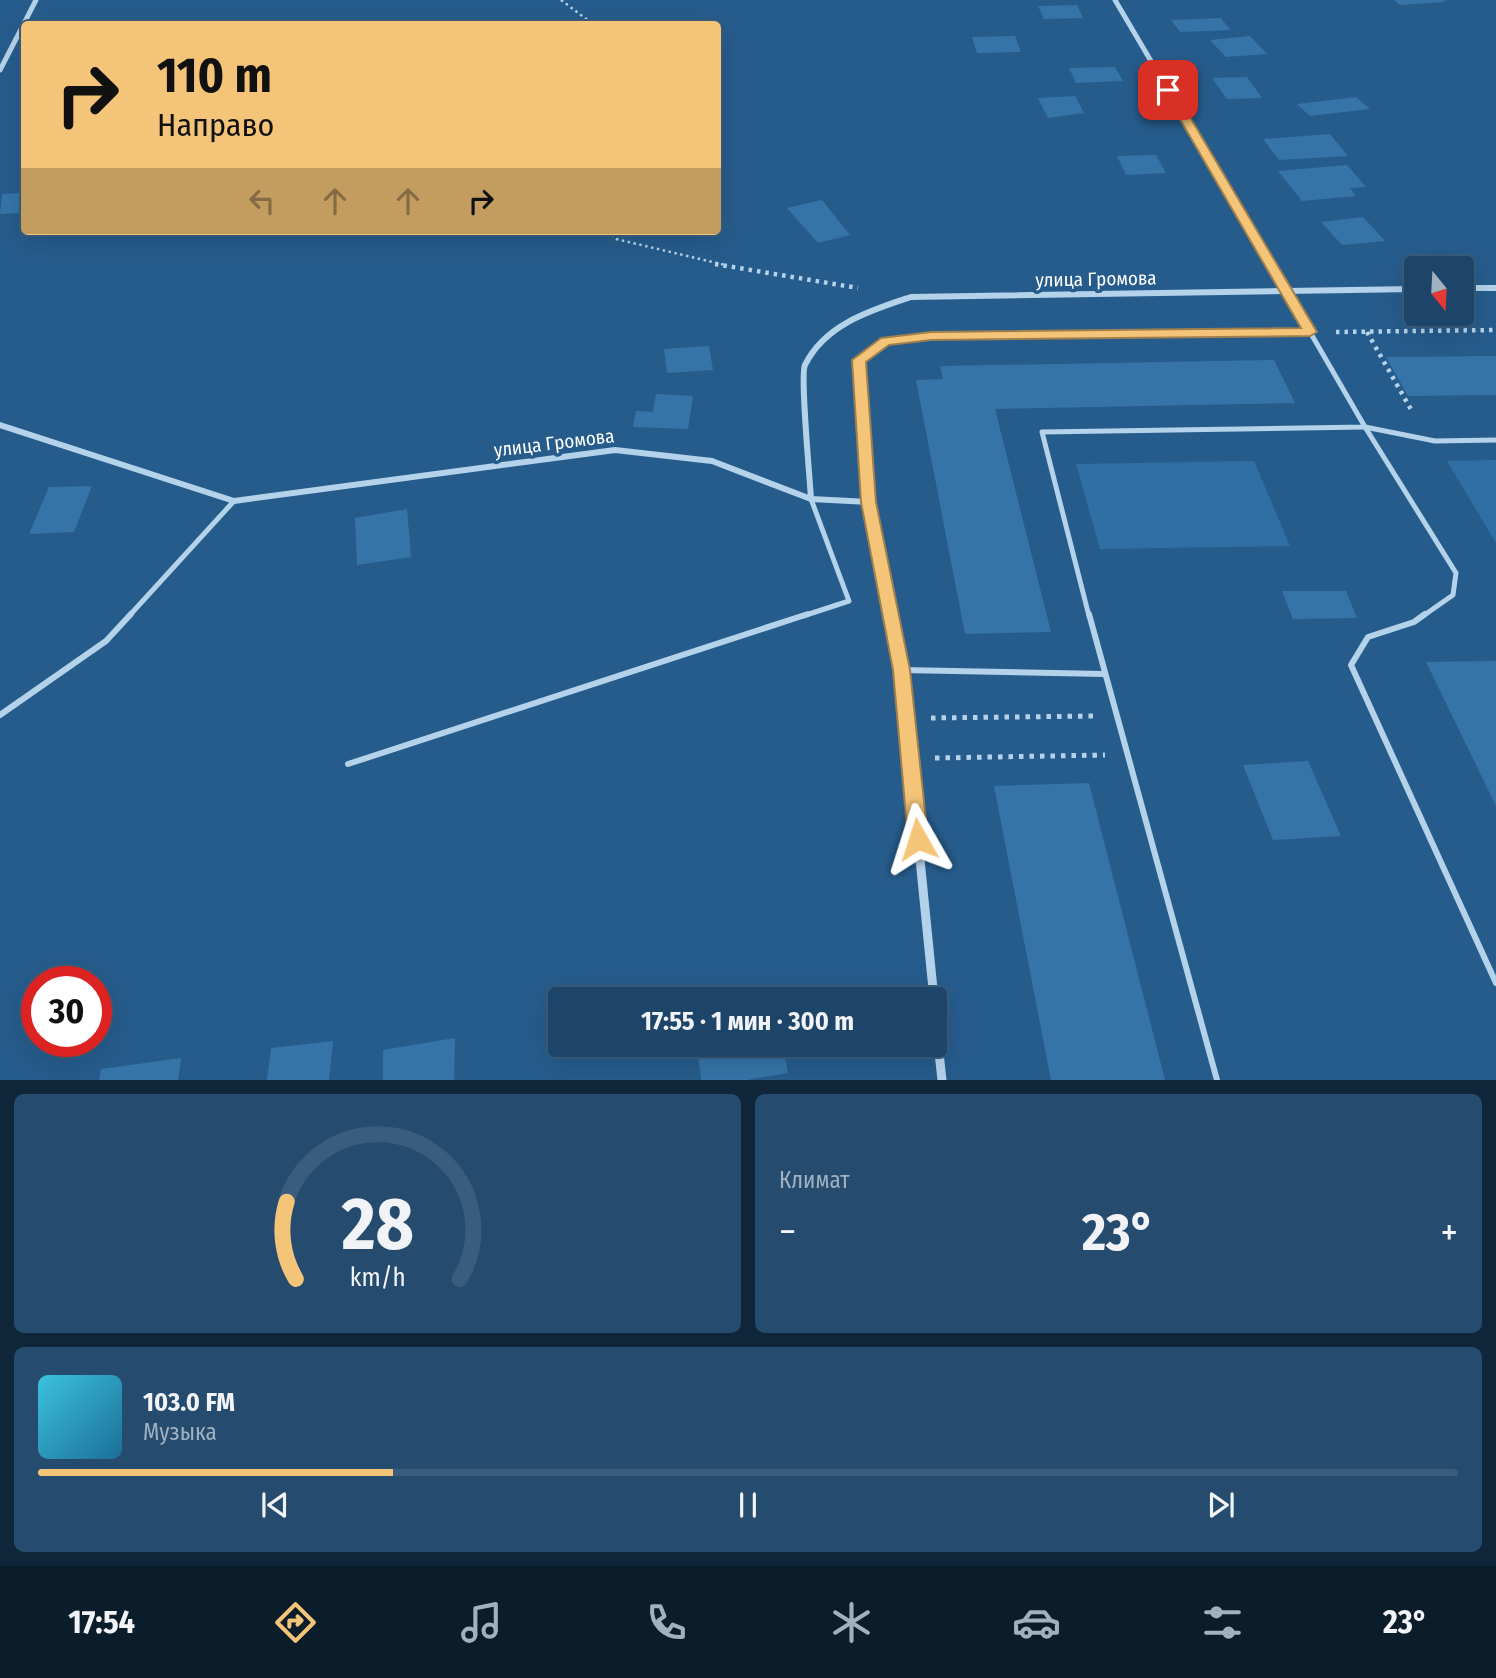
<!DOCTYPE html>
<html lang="ru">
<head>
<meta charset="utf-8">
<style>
	body { margin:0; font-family:"Fira Sans Condensed",sans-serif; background:#254c6f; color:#f1f3f6; height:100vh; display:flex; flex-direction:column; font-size:26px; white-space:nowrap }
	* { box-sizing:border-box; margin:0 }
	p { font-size:23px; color:#a0b1c0 }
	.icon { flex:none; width:38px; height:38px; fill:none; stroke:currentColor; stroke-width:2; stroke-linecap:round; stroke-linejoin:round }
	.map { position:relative; height:1080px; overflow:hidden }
	.side { display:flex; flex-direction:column; gap:14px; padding:14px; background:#0f263a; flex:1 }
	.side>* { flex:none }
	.banner { position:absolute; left:21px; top:21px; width:700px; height:214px; border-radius:7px; box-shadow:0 7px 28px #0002,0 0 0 2px #3a5d7d; background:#f4c478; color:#111; overflow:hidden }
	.needle { width:46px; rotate:162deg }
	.tools { position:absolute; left:1404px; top:256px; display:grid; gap:14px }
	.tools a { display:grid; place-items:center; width:70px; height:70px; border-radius:7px; background:#1c4569; box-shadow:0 7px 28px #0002,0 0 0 2px #3a5d7d; font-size:35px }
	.speed { position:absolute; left:21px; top:966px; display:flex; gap:14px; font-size:35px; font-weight:700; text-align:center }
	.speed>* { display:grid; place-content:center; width:91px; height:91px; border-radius:50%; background:#1c4569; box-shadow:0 7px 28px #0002,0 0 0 2px #3a5d7d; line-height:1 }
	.speed .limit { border:10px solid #d22; background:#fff; color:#111 }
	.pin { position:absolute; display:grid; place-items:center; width:60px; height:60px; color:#fff; margin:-30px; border-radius:14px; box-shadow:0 4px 10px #0006 }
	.me { position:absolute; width:77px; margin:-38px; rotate:354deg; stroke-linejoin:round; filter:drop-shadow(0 0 5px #0008) }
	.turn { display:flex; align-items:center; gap:24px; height:147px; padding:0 21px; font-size:32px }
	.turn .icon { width:91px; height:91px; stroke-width:2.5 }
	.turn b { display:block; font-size:49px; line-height:60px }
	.lanes { display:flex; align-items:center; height:66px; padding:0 21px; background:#0003; justify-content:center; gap:35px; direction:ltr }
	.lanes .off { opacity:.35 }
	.big { font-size:52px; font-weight:700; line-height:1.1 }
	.side .card { flex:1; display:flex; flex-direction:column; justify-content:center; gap:10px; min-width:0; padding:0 24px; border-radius:10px; background:#254c6f }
	.side .dial { align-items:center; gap:0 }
	.dial svg { height:182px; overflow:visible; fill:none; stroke:#3a5d7d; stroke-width:7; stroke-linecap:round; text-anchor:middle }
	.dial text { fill:#f1f3f6; stroke:none }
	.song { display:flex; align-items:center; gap:21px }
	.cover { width:84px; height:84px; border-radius:10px; background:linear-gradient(135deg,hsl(190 70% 55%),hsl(200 70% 35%)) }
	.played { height:7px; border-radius:4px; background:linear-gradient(90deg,#f4c478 25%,#3a5d7d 25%) }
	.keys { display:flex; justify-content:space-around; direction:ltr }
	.heat { display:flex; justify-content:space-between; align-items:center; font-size:38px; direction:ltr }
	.side .tiles { flex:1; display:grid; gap:14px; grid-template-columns:1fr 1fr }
	.card:last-child { grid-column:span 2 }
	.trip { position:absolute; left:548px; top:987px; width:399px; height:70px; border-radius:7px; background:#1c4569; box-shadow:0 7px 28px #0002,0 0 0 2px #3a5d7d; font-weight:700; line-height:70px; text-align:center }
	.dock { display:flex; height:112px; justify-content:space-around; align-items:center; background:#0b1c2a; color:#a0b1c0 }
	.dock .icon { width:49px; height:49px }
	.dock .current { color:#f4c478 }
	.dock b { font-size:32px; color:#f1f3f6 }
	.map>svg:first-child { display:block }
</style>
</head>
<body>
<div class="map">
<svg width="1496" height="1080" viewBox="0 0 1496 1080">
	<rect width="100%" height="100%" fill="#265c8c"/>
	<g fill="#306fa3">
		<polygon points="1496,460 1496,543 1447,461"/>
		<polygon points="1254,461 1290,546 1100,549 1076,464"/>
	</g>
	<g fill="#3674a8">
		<polygon points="1394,0 1444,0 1445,2 1400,5"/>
		<polygon points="1077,5 1083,18 1044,19 1038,6"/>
		<polygon points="1221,18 1230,30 1180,32 1171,20"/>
		<polygon points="1015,36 1021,52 977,53 972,37"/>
		<polygon points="1250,36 1267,54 1226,57 1210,40"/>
		<polygon points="1115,67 1123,81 1076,83 1069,68"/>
		<polygon points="1247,77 1262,98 1227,99 1212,78"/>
		<polygon points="1075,96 1084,113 1048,118 1038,98"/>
		<polygon points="1356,97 1370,109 1310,116 1297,104"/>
		<polygon points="1330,134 1348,156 1279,160 1263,139"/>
		<polygon points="1156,155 1166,173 1126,175 1117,156"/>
		<polygon points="1347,165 1366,187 1350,188 1356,196 1302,201 1278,171"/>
		<polygon points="24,193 24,213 0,214 2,194"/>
		<polygon points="822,200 850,235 818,243 787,208"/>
		<polygon points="1363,217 1385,241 1342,245 1321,222"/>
		<polygon points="709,346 713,370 667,373 664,349"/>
		<polygon points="1496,356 1496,395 1408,396 1386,357"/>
		<polygon points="1274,360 1295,403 995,409 1051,632 965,634 916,380 943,379 940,366"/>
		<polygon points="656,394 693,396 688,429 633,427 636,411 653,412"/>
		<polygon points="92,486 74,532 29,534 49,487"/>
		<polygon points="407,509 411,557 357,565 355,518"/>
		<polygon points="1282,591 1346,591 1357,618 1293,619"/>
		<polygon points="1496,661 1496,806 1426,662"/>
		<polygon points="1308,761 1341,836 1273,840 1243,765"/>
		<polygon points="1089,783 1165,1080 1051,1080 994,786"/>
		<polygon points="455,1038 454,1080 383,1080 383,1050"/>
		<polygon points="333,1041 329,1080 267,1080 271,1048"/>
		<polygon points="697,1045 783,1045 788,1073 747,1080 701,1080"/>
		<polygon points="181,1058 178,1080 99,1080 101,1069"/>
	</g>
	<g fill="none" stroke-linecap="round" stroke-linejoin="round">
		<g stroke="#b4d2ea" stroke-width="2.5" stroke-dasharray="2.5 3.5" stroke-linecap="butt">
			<polyline points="561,0 593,24"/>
			<polyline points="607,231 616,239 725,265"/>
		</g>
		<g stroke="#b4d2ea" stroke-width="4.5" stroke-dasharray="3.5 5" stroke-linecap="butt">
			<polyline points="715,264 858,288"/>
			<polyline points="1336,332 1496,330"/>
			<polyline points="1367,332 1413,413"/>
		</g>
		<g stroke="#b4d2ea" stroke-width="5" stroke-dasharray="4.5 6" stroke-linecap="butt">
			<polyline points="931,718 1093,716"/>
			<polyline points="935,758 1105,755"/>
		</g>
		<g stroke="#b4d2ea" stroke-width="5">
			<polyline points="1365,427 1456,573 1453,595 1423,616"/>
			<polyline points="1365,427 1435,441 1496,440"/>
			<polyline points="129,616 234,501"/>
			<polyline points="803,616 849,601 811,499"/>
			<polyline points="1089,616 1042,432 1365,427 1310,332"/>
		</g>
		<g stroke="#b4d2ea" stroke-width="6">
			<polyline points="1089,614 1217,1080"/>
			<polyline points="1425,614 1414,622 1368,637 1351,665 1496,983"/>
			<polyline points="901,670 1104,674"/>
			<polyline points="0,715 106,641 131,614"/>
			<polyline points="348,764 808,614"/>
		</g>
		<g stroke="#b4d2ea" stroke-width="5">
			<polyline points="1115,0 1271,265"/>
			<polyline points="0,70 36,0"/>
		</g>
		<g stroke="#b4d2ea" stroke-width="6">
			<polyline points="1461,288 1496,288"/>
			<path d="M 0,425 L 234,501 L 615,450 L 712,461 L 811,499 C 810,480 800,374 805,365 C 825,324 872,310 911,297 L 1416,289"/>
			<polyline points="811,499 869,502"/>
			<polyline points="891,616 869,502 859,360 885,341 931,336 1310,332 1270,264"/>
		</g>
		<g stroke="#b4d2ea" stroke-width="9">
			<polyline points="890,614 901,670 934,999"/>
			<polyline points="934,1007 942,1080"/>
		</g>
	</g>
	<polygon fill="#f4c478" stroke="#9f7f4e" stroke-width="2" points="1168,86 1174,90 1317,332 1310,336 931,340 889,345 866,362 876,502 910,670 928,839 925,845 918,847 911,845 908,839 893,670 861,502 852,360 881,338 931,332 1301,328 1163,90"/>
	<g text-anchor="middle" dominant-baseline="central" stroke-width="7" stroke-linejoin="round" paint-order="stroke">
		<g font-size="19" fill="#fff" stroke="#265c8c">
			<text transform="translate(1096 279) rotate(-1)">улица Громова</text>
			<text transform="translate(554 443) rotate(-7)">улица Громова</text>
		</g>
	</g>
</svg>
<div class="tools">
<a><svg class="needle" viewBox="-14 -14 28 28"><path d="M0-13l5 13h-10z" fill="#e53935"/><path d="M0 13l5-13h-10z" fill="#a0b1c0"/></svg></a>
</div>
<div class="speed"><div class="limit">30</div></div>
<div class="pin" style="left:1168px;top:90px;background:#d93025"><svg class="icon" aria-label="arrive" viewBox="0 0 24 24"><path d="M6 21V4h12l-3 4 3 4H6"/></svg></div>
<svg class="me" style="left:918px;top:839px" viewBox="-20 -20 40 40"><path d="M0-17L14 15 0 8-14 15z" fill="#f4c478" stroke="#fff" stroke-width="4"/></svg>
<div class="trip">17:55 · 1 мин · 300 m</div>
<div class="banner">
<div class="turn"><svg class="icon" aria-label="right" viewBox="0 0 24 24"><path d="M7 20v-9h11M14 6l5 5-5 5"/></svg><div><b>110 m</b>Направо</div></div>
<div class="lanes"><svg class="icon off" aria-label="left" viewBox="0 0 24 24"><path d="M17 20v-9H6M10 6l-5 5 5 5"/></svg><svg class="icon off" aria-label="ahead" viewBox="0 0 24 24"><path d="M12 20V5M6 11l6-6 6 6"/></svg><svg class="icon off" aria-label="ahead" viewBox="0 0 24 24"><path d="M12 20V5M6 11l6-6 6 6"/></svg><svg class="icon" aria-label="right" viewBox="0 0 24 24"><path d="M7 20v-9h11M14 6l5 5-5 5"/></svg></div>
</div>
</div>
<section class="side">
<div class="tiles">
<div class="card dial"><svg viewBox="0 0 100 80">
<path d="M14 69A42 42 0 1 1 86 69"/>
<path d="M14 69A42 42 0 0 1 10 35" stroke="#f4c478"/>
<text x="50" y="56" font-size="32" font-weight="700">28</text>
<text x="50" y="72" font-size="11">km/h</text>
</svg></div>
<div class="card"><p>Климат</p>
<div class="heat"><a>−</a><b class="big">23°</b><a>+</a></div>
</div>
<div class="card">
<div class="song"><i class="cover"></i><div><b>103.0 FM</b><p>Музыка</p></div></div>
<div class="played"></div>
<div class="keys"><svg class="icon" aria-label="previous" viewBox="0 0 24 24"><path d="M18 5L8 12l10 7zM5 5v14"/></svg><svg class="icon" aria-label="pause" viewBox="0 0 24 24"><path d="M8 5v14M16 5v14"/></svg><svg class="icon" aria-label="next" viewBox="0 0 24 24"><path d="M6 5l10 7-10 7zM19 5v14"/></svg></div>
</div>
</div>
</section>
<nav class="dock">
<b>17:54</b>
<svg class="icon current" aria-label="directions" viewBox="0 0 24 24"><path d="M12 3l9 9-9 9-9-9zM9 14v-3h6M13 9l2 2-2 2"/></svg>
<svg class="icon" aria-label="music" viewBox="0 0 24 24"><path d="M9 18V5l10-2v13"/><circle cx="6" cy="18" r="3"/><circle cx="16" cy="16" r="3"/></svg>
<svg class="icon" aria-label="phone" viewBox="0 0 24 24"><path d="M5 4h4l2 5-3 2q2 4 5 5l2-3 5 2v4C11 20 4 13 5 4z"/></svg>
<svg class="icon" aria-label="climate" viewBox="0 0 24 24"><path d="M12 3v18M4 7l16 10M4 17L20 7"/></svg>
<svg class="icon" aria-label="car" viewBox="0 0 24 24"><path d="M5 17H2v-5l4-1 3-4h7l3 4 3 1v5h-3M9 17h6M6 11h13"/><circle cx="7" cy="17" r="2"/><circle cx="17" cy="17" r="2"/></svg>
<svg class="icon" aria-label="filters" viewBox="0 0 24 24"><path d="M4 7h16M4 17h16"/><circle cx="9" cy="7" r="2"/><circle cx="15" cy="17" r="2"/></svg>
<b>23°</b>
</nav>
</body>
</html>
